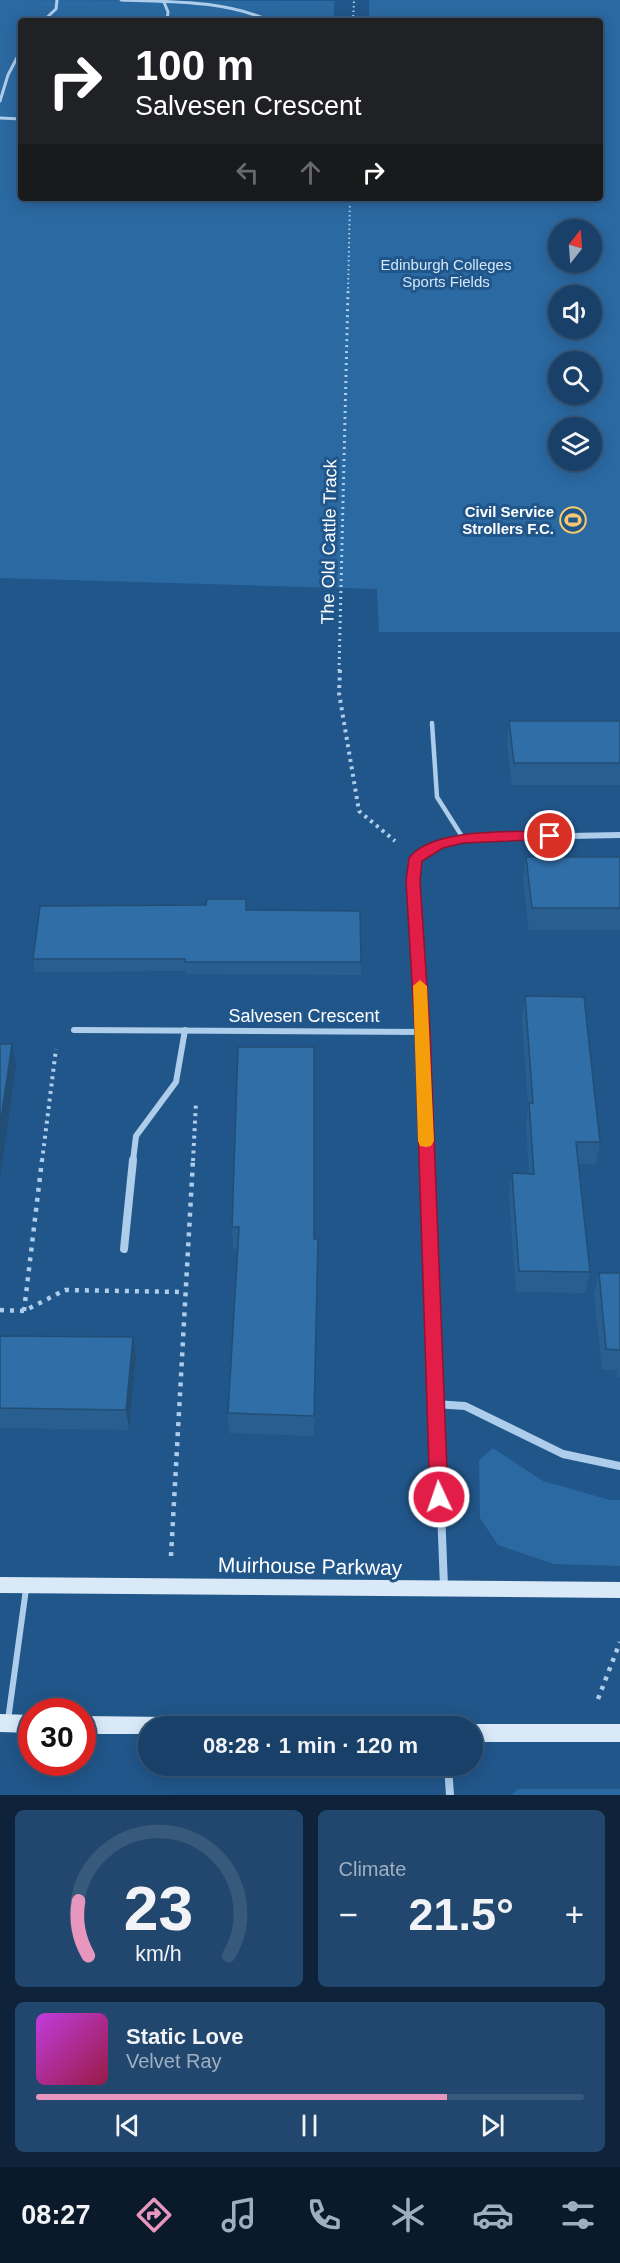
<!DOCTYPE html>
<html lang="en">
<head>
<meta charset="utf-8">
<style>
	body { margin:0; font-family:Helvetica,sans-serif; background:#22476e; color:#f1f3f6; height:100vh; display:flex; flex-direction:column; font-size:22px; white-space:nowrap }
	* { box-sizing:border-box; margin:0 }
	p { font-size:20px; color:#9fafc0 }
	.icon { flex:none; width:33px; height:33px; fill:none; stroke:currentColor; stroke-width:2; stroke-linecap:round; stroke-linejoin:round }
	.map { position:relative; height:1795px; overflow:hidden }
	.drawer { display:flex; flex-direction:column; gap:15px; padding:15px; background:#0e2339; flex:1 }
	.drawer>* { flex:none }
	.hud { position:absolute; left:18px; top:18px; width:585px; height:183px; border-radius:6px; box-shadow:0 3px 15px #0003,0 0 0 2px #37597c; background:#202124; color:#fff; overflow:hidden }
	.needle { width:39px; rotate:17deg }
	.fabs { position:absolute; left:548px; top:219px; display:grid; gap:12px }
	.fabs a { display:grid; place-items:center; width:54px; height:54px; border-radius:50%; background:#194068; box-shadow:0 3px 15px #0003,0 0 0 2px #37597c; font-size:30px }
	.speed { position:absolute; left:18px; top:1698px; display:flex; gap:12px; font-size:30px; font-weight:700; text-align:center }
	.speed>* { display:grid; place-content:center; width:78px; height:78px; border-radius:50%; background:#194068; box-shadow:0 3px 15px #0003,0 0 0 2px #37597c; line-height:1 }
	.speed .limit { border:9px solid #d22; background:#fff; color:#111 }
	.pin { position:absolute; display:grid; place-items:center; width:51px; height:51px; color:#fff; margin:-26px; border:3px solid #fff; border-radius:50%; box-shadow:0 2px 6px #0007 }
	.me { position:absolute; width:66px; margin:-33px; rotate:357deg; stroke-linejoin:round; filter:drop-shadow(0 0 4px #0008) }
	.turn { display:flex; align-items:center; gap:21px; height:126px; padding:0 18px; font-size:27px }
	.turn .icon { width:78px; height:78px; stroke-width:2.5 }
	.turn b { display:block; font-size:42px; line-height:51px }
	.lanes { display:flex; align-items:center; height:57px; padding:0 18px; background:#0003; justify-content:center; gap:30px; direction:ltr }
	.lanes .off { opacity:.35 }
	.big { font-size:45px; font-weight:700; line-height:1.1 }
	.drawer .widget { flex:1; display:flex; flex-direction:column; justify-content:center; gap:9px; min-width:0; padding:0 21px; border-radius:9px; background:#22476e }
	.drawer .dial { align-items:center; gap:0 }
	.dial svg { height:156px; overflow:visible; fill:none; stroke:#37597c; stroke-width:7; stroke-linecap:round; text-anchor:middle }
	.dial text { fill:#f1f3f6; stroke:none }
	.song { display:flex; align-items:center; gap:18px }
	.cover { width:72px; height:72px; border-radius:9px; background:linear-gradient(135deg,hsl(290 70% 55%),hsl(340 70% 35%)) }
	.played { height:6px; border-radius:3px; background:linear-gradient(90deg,#e797bd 75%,#37597c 75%) }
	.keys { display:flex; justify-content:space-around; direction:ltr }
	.heat { display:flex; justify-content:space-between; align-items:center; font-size:33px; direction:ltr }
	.drawer .tiles { flex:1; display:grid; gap:15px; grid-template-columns:1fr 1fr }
	.widget:last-child { grid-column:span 2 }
	.trip { position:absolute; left:138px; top:1716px; width:345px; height:60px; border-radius:30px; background:#194068; box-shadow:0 3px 15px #0003,0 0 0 2px #37597c; font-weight:700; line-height:60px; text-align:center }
	.tabs { display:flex; height:96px; justify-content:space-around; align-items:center; background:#0a1a2a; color:#9fafc0 }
	.tabs .icon { width:42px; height:42px }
	.tabs .active { color:#e797bd }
	.tabs b { font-size:27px; color:#f1f3f6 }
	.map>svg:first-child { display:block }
</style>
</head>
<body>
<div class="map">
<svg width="620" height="1795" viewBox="0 0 620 1795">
	<rect width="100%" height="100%" fill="#21568a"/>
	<g fill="#2b69a2" fill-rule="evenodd">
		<path d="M 0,0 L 334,1 L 334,21 L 21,21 L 21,198 L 600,198 L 600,21 L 369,21 L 369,0 L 620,0 L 620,632 L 379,632 L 377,589 L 0,578 ZM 558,230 L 591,230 L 591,262 L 558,262 ZM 558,296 L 591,296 L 591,328 L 558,328 ZM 558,362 L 591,362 L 591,394 L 558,394 ZM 558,428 L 591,428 L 591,460 L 558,460 Z"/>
		<polygon points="493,1448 543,1481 610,1500 620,1500 620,1566 554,1564 498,1545 480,1518 479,1460"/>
		<polygon points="518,1789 620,1789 620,1795 511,1795"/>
	</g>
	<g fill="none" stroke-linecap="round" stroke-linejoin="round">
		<g stroke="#adcdeb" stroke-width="2" stroke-dasharray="1.5 3" stroke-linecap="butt">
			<polyline points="353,21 354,0"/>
			<polyline points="348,293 350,198"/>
		</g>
		<polyline stroke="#adcdeb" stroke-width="3" stroke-dasharray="2 4" stroke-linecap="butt" points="339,671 348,291"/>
		<g stroke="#adcdeb" stroke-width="4" stroke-dasharray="3 4.5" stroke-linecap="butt">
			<polyline points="340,670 339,693 359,811 395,841"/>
			<polyline points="42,1161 56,1049"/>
			<polyline points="193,1161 196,1102"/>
		</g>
		<g stroke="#adcdeb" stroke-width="4.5" stroke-dasharray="4 6" stroke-linecap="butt">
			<polyline points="0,1310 24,1311 65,1290 184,1292"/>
			<polyline points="24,1311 42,1160"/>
			<polyline points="171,1556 193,1160"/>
			<polyline points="598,1699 620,1642"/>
		</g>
		<g stroke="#adcdeb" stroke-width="3">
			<path d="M 121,0 C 171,2 224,0 270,21"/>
			<polyline points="164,2 168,12 167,21"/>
			<polyline points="43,21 56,9 57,0"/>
			<polyline points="0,101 8,75 21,50"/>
			<polyline points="0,118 21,119"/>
		</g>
		<polyline stroke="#adcdeb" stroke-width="4.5" points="432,723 437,797 463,838"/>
		<polyline stroke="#adcdeb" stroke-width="6" points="8,1720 26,1589"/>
		<g stroke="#adcdeb" stroke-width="6">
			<polyline points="74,1030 423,1032"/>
			<polyline points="133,1161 136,1136 176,1082 185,1030"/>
			<polyline points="427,1161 413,881 416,858 439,844 463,838 620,835"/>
		</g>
		<g stroke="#adcdeb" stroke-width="8">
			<polyline points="427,1160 444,1586"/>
			<polyline points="124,1249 133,1160"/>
			<polyline points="434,1404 465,1406 563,1454 620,1466"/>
			<polyline points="448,1766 450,1795"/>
		</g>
		<g fill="#d9e9f8" fill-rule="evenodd">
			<polygon points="0,1577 620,1582 620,1598 0,1593"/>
			<polygon points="0,1714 32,1715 32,1733 0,1732"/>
			<polygon points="82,1716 169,1717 175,1720 178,1726 148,1726 148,1734 82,1734"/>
			<polygon points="472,1724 620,1724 620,1742 472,1742 472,1726 467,1726"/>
		</g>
	</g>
	<g fill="#295f90">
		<polygon points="509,721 620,721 620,785 512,785 507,744"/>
		<polygon points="526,857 620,857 620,930 529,930 523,880"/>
		<polygon points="246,899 247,910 361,962 361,975 186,974 185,971 35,972 33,959 206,905"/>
		<polygon points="525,996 600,1142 596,1164 579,1164 590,1272 585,1293 516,1292 509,1195 512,1173 529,1173 526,1125 528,1105 522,1018"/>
		<polygon points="238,1047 314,1239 318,1239 314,1436 229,1433 228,1413 238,1249 233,1249 232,1227"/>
		<polygon points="599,1273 620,1273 620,1377 617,1376 616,1370 602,1370 594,1294"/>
		<polygon points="0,1336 136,1358 129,1430 0,1428"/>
	</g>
	<g fill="#224d75">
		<polygon points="12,1044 16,1065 0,1179 0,1126"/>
		<polygon points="133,1337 136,1358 129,1430 126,1410"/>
	</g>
	<g fill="#306ea7" stroke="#224d75" stroke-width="1.5">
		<polygon points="509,721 620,721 620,763 514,763"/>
		<polygon points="526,857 620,857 620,908 532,908"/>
		<polygon points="207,899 246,899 246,910 360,911 361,962 185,962 185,959 33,959 40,906 206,905"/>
		<polygon points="525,996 584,997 600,1142 576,1142 590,1272 519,1271 512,1173 534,1174 529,1103 533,1103"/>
		<polygon points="0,1044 12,1044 0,1126"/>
		<polygon points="238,1047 314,1047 314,1239 318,1239 314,1416 228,1413 239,1227 232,1227"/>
		<polygon points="599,1273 620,1273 620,1350 606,1349"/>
		<polygon points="0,1336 133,1337 126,1410 0,1408"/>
	</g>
	<path fill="#e11d48" stroke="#92132f" stroke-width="1.5" d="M 550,831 L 554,832 L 556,836 L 554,839 L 463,843 L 443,848 L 422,861 L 420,881 L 430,1032 L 448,1497 L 445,1503 L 439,1506 L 433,1503 L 430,1497 L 415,1032 L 406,881 L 409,858 C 432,827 514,832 550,831 Z"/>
	<polygon fill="#f59e0b" points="420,980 427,986 434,1141 431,1146 426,1147 420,1146 418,1141 413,986"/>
	<defs>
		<g id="stadium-ring" transform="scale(1.35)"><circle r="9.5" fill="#21568a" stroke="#f8c76e" stroke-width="1.5"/><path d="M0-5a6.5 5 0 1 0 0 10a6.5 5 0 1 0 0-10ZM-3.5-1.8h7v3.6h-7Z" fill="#f8c76e"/></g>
	</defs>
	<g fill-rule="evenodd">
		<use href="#stadium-ring" x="573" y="520"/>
	</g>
	<g text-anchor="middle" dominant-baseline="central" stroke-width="6" stroke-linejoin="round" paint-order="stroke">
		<g font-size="15" fill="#d2e6f8" stroke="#21568a">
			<text x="446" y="264">Edinburgh Colleges<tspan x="446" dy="17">Sports Fields</tspan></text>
		</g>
		<g font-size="15" font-weight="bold" fill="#fff" stroke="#21568a" text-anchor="end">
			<text x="554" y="511">Civil Service<tspan x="554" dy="17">Strollers F.C.</tspan></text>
		</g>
		<g font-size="18" fill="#fff" stroke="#21568a">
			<text transform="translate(329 542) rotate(-89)">The Old Cattle Track</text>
			<text x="304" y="1016">Salvesen Crescent</text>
		</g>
		<g font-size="21" fill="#fff" stroke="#21568a">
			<text transform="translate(310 1566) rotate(1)">Muirhouse Parkway</text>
		</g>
	</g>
</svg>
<div class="fabs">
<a><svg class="needle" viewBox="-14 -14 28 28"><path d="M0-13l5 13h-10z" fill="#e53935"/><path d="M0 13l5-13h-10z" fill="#9fafc0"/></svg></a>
<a><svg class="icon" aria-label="sound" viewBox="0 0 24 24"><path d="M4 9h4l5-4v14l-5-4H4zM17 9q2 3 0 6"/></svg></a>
<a><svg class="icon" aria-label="search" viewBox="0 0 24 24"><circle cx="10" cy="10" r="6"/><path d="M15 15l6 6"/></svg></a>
<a><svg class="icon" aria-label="layers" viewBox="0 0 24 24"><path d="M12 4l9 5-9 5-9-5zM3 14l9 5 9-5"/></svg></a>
</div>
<div class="speed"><div class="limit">30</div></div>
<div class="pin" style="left:550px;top:836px;background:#d93025"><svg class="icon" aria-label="arrive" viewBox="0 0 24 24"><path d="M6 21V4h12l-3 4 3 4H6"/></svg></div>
<svg class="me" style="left:439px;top:1497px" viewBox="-20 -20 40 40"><circle r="17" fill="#e11d48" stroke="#fff" stroke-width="3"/><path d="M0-11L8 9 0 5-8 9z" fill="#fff"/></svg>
<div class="trip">08:28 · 1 min · 120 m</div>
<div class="hud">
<div class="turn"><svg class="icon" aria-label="right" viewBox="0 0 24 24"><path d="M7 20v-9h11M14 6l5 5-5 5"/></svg><div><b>100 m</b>Salvesen Crescent</div></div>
<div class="lanes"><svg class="icon off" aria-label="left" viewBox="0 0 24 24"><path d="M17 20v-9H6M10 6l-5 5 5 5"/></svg><svg class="icon off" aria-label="ahead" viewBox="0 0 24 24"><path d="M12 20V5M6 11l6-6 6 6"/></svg><svg class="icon" aria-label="right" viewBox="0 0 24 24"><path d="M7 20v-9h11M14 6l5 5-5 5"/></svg></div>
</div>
</div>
<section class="drawer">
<div class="tiles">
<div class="widget dial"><svg viewBox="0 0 100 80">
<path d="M14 69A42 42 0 1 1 86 69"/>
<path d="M14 69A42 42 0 0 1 9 41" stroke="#e797bd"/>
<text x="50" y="56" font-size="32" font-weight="700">23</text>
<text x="50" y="72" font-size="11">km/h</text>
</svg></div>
<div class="widget"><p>Climate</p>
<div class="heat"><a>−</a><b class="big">21.5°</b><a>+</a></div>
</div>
<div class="widget">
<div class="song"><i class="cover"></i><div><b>Static Love</b><p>Velvet Ray</p></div></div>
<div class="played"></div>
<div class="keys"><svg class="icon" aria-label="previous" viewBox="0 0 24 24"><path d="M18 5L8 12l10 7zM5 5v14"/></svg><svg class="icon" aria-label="pause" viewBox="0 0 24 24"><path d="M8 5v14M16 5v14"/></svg><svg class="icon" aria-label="next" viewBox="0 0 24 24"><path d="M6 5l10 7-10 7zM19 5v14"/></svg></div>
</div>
</div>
</section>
<nav class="tabs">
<b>08:27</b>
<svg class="icon active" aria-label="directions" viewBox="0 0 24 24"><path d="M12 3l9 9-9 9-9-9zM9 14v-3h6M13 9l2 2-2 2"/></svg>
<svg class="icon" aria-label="music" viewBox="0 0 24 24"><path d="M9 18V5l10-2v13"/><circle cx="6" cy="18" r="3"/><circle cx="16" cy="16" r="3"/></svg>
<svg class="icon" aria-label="phone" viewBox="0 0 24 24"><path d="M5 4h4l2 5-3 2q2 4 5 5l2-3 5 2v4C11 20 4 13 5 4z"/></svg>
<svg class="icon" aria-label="climate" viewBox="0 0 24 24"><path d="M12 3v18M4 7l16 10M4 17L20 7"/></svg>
<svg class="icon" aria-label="car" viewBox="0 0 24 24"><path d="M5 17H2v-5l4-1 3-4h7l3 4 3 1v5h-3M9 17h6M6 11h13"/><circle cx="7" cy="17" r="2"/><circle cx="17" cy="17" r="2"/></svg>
<svg class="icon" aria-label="filters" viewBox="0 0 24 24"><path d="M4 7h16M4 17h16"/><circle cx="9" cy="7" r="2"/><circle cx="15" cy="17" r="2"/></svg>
</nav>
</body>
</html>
